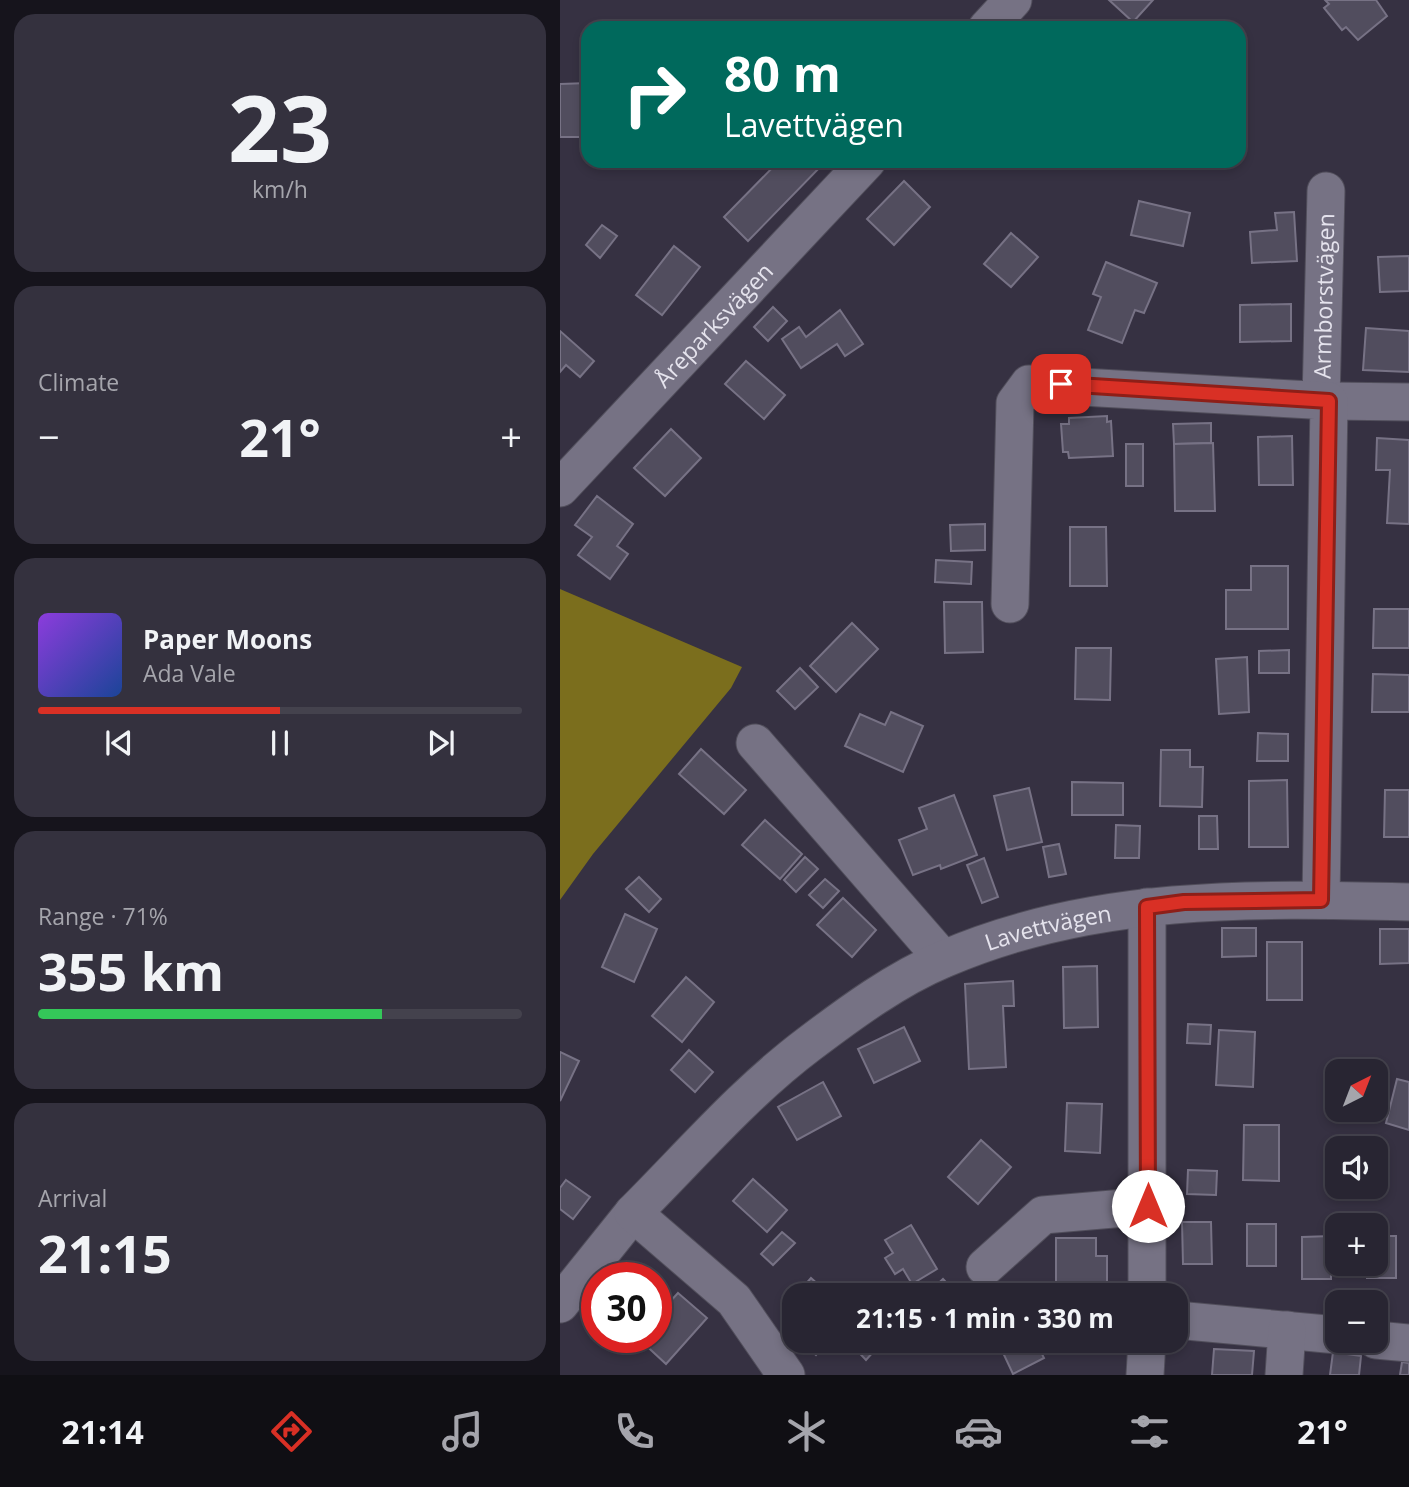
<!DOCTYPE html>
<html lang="en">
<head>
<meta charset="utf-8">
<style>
	body { margin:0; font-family:"Open Sans",sans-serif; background:#34313e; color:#f1f3f6; height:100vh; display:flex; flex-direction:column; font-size:26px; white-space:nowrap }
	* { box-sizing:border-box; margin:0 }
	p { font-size:23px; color:#a5a5ac }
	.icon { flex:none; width:38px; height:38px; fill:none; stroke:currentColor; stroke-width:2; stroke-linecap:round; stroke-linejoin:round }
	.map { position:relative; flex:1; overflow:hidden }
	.details { display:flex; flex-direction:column; gap:14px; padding:14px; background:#16141c; width:560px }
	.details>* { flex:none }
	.hud { position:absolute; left:21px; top:21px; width:665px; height:147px; border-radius:21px; box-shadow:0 4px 10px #0003,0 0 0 2px #44424d; background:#00695c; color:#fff; overflow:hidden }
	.needle { width:46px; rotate:42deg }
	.tools { position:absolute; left:765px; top:1059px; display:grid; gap:14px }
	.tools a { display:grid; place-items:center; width:63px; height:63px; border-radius:14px; background:#282532; box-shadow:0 4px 10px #0003,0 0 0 2px #44424d; font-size:35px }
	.speed { position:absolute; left:21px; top:1262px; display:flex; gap:14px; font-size:35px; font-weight:700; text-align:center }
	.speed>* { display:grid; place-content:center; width:91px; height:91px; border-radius:50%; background:#282532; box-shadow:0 4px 10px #0003,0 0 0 2px #44424d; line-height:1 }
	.speed .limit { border:10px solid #d22; background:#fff; color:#111 }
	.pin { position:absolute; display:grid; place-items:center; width:60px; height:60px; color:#fff; margin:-30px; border-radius:14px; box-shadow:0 4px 10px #0006 }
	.me { position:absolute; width:77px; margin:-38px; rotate:0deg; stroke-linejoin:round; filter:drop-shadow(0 0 5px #0008) }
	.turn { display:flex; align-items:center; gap:24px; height:147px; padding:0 28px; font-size:32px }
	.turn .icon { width:91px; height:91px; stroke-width:2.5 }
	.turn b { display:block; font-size:49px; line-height:60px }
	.big { font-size:52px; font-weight:700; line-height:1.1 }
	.details .card { flex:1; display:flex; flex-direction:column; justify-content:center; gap:10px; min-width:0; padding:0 24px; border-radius:21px; background:#34313e }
	.details .dial { align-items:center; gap:0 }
	.dial b { font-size:91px; line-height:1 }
	.song { display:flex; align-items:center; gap:21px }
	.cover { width:84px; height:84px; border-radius:10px; background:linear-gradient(135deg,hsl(270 70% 55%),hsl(220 70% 35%)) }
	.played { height:7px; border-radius:4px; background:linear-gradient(90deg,#d93025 50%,#44424d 50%) }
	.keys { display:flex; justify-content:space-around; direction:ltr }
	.heat { display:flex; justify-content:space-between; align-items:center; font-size:38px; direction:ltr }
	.charge { height:10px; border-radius:5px; background:linear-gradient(90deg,#34c759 71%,#44424d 0) }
	.trip { position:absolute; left:222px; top:1283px; width:406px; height:70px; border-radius:21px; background:#282532; box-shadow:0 4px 10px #0003,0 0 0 2px #44424d; font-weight:700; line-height:70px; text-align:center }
	.dock { display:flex; height:112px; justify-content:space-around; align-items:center; background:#100f14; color:#a5a5ac }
	.dock .icon { width:49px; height:49px }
	.dock .selected { color:#d93025 }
	.dock b { font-size:32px; color:#f1f3f6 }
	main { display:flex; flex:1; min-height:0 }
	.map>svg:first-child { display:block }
</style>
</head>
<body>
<main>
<section class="details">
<div class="card dial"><b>23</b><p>km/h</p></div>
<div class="card"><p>Climate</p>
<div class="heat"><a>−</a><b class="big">21°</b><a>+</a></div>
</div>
<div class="card">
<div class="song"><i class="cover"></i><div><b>Paper Moons</b><p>Ada Vale</p></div></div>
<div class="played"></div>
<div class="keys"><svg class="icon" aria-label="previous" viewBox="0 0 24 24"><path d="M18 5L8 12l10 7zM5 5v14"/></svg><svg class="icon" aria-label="pause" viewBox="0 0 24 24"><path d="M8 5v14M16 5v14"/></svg><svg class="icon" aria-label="next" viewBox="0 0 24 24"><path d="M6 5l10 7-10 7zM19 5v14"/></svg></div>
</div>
<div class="card"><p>Range · 71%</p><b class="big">355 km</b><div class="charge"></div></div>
<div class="card"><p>Arrival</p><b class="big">21:15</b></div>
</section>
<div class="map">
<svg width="849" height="1375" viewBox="0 0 849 1375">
	<rect width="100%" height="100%" fill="#363142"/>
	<polygon fill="#7b6e1d" points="0,589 182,667 171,688 33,854 0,900"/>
	<g fill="#514d5e" stroke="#777285" stroke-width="2">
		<polygon points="549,0 593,0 573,22"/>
		<polygon points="765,0 816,0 827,16 798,40 786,27 782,30 764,8 769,4"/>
		<polygon points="28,83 28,137 0,137 0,84"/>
		<polygon points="219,161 266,161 188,241 164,217"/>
		<polygon points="344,181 370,207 334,245 307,219"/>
		<polygon points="579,201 630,213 623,246 571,235"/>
		<polygon points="734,212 737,261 692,263 690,232 717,230 715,213"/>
		<polygon points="42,225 57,236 40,258 26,245"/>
		<polygon points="451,233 478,257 451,287 424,264"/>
		<polygon points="114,246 140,267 102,315 76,295"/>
		<polygon points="849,256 849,291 820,292 818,257"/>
		<polygon points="546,262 597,283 584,313 575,310 562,343 528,330 541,297 533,294"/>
		<polygon points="731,304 731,341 680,342 680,305"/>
		<polygon points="213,307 227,321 208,341 194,327"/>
		<polygon points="280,310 303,344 285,356 277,344 241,368 222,339 239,327 246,337"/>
		<polygon points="806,328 849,331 849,372 803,370"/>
		<polygon points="0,331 34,361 20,377 6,365 0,372"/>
		<polygon points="186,361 225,395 204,419 165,384"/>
		<polygon points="547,416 547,422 551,421 553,456 509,458 508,452 503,452 501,424 509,424 509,418"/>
		<polygon points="651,423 651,443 614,444 613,424"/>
		<polygon points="111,429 141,458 105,496 74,468"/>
		<polygon points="732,436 733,485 699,485 698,437"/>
		<polygon points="817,438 849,440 849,524 827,523 830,470 816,470"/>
		<polygon points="653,443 655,511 615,511 614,444"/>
		<rect x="566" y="444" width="17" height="42"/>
		<polygon points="37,496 73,524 57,546 68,554 50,579 18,555 32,537 15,525"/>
		<polygon points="425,524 425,550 391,551 390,525"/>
		<polygon points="510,527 546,527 547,586 510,586"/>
		<polygon points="376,560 412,562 411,584 375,582"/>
		<polygon points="691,566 728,566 728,629 666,629 666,590 691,590"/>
		<polygon points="384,602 422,602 423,652 385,653"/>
		<polygon points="814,609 849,609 849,648 813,648"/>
		<polygon points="292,623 318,649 276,692 250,666"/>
		<polygon points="516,648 551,648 550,700 515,699"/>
		<polygon points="729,650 729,673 699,673 699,651"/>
		<polygon points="687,657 689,712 659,714 656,659"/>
		<polygon points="240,668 258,687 235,709 217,691"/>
		<polygon points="813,674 849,675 849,712 812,712"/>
		<polygon points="331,712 363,726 343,772 285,746 300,714 325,725"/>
		<polygon points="698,733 728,734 728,761 697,761"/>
		<polygon points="141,749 186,790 164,814 119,774"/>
		<polygon points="601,750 630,750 630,767 643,767 642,807 600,806"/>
		<polygon points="727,780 728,847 689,847 689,781"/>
		<polygon points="512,782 563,783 563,815 512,815"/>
		<polygon points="469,788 482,842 447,850 434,796"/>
		<polygon points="825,790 849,790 849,837 824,837"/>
		<polygon points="394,795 417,855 381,869 380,865 353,875 339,840 367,829 359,808"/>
		<polygon points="639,816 657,816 658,849 639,849"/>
		<polygon points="205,820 242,854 220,879 182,845"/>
		<polygon points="556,825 580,826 579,858 555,858"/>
		<polygon points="499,844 506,874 489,877 483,847"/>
		<polygon points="245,857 258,869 236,892 224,880"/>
		<polygon points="424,858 438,897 422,903 407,865"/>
		<polygon points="79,877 101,899 89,912 66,889"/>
		<polygon points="265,879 279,891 263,908 249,895"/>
		<polygon points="283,898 316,930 292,957 257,925"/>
		<polygon points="65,914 97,929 74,982 42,967"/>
		<polygon points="662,928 696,928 696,956 662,957"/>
		<polygon points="820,929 849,929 849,963 820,964"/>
		<rect x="707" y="942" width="35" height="58"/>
		<polygon points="537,966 538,1027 504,1028 503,967"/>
		<polygon points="126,977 154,1002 122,1042 92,1016"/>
		<polygon points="453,981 454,1006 443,1006 446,1067 409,1069 405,984"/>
		<polygon points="628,1024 651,1025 650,1044 627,1043"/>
		<polygon points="344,1027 360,1061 314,1083 298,1049"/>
		<polygon points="659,1030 695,1032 693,1087 656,1085"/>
		<polygon points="129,1050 153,1072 135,1092 111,1070"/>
		<polygon points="0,1052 19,1061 0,1101"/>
		<polygon points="837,1079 849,1082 849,1130 826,1123"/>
		<polygon points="263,1082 281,1116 237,1140 218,1107"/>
		<polygon points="507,1103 542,1104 540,1153 505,1151"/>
		<polygon points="684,1125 719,1125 719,1181 683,1180"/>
		<polygon points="421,1140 451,1167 418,1204 388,1177"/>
		<polygon points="628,1170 657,1171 656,1195 627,1194"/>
		<polygon points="193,1179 227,1210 207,1232 173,1201"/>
		<polygon points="6,1180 30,1197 13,1219 0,1209 0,1188"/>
		<polygon points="622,1222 651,1222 652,1264 623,1264"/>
		<rect x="687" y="1224" width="29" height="42"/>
		<polygon points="351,1225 377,1269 352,1284 343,1269 335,1274 325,1258 333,1253 325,1240"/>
		<polygon points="222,1232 235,1243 213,1265 201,1254"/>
		<polygon points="771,1236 771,1279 742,1279 742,1237"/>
		<polygon points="816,1236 836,1236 836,1278 807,1278 807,1264 816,1264"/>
		<polygon points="496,1238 536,1238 536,1256 547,1256 547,1295 496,1295"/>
		<polygon points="251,1278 270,1295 236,1295"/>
		<polygon points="383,1279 396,1293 366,1295"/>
		<polygon points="118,1293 147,1318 106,1364 78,1338 96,1337 96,1317"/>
		<polygon points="240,1340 269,1340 256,1355"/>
		<polygon points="287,1340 324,1340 306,1360"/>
		<polygon points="437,1340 475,1340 484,1358 453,1374"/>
		<polygon points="654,1349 694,1351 692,1375 652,1375"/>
		<polygon points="773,1352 801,1356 799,1375 770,1375"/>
		<polygon points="842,1362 849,1363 849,1375 840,1375"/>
	</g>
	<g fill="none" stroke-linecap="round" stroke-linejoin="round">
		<g stroke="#514e5b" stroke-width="39">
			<g id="minor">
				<polyline points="427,28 453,0"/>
				<path id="s1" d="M 761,401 L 766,191"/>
				<polyline points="769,401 849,402"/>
				<path id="s2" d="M 0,488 L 307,161"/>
				<polyline points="450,604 455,403 469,384 769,401 761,900"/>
				<polyline points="195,743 383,959"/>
				<polyline points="587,907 587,1295"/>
				<polyline points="425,1267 483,1215 588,1206"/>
				<polyline points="0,1304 73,1213"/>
				<polyline points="616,1320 777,1335"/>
				<polyline points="816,1340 849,1343"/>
				<path id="s3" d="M 226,1375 L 174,1300 L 73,1213 C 130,1156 185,1092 249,1044 C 290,1013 336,979 384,959 C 532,895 692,898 849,902"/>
				<polyline points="585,1375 587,1340"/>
				<polyline points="724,1375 727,1330"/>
			</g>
		</g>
		<use href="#minor" stroke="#767284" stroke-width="37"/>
	</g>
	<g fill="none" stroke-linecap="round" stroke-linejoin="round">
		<g stroke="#8d1f18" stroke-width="18">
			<polyline id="route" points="501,384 769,401 761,900 624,902 587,907 588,1206"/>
		</g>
		<use href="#route" stroke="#d93025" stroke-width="12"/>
	</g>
	<g text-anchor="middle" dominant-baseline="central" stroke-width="7" stroke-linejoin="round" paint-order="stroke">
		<g font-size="23" fill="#e5e3ed" stroke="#363142">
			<text stroke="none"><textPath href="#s1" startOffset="105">Armborstvägen</textPath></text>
			<text stroke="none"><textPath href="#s2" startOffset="224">Åreparksvägen</textPath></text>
			<text stroke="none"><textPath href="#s3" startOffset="738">Lavettvägen</textPath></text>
		</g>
	</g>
</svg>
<div class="tools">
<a><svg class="needle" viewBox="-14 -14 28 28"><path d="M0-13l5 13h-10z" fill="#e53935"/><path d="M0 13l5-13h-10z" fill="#a5a5ac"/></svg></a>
<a><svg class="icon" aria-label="sound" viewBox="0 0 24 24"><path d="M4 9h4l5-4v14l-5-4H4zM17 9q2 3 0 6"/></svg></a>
<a>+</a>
<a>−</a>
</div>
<div class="speed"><div class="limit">30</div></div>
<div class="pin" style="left:501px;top:384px;background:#d93025"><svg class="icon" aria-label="arrive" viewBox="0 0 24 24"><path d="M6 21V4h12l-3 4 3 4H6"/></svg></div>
<svg class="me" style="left:588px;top:1206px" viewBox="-20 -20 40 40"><circle r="19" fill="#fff"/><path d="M0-13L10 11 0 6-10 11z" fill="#d93025"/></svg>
<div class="trip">21:15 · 1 min · 330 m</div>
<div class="hud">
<div class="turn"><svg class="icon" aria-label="right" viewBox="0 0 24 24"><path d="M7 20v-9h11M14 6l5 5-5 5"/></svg><div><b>80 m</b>Lavettvägen</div></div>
</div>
</div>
</main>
<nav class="dock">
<b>21:14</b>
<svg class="icon selected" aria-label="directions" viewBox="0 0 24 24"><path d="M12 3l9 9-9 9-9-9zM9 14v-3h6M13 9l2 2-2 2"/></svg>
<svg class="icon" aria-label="music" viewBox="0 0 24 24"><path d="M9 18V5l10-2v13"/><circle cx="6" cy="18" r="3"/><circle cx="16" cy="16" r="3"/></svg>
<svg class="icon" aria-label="phone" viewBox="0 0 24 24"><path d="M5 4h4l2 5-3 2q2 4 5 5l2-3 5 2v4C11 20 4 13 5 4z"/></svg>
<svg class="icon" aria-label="climate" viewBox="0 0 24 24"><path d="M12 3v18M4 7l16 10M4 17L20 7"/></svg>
<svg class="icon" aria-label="car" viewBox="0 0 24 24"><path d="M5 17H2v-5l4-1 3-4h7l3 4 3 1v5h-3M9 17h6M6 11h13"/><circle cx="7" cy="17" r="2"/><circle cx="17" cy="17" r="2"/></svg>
<svg class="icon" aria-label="filters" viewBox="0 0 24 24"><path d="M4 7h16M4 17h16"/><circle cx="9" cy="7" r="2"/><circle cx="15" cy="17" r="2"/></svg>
<b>21°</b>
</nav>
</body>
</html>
